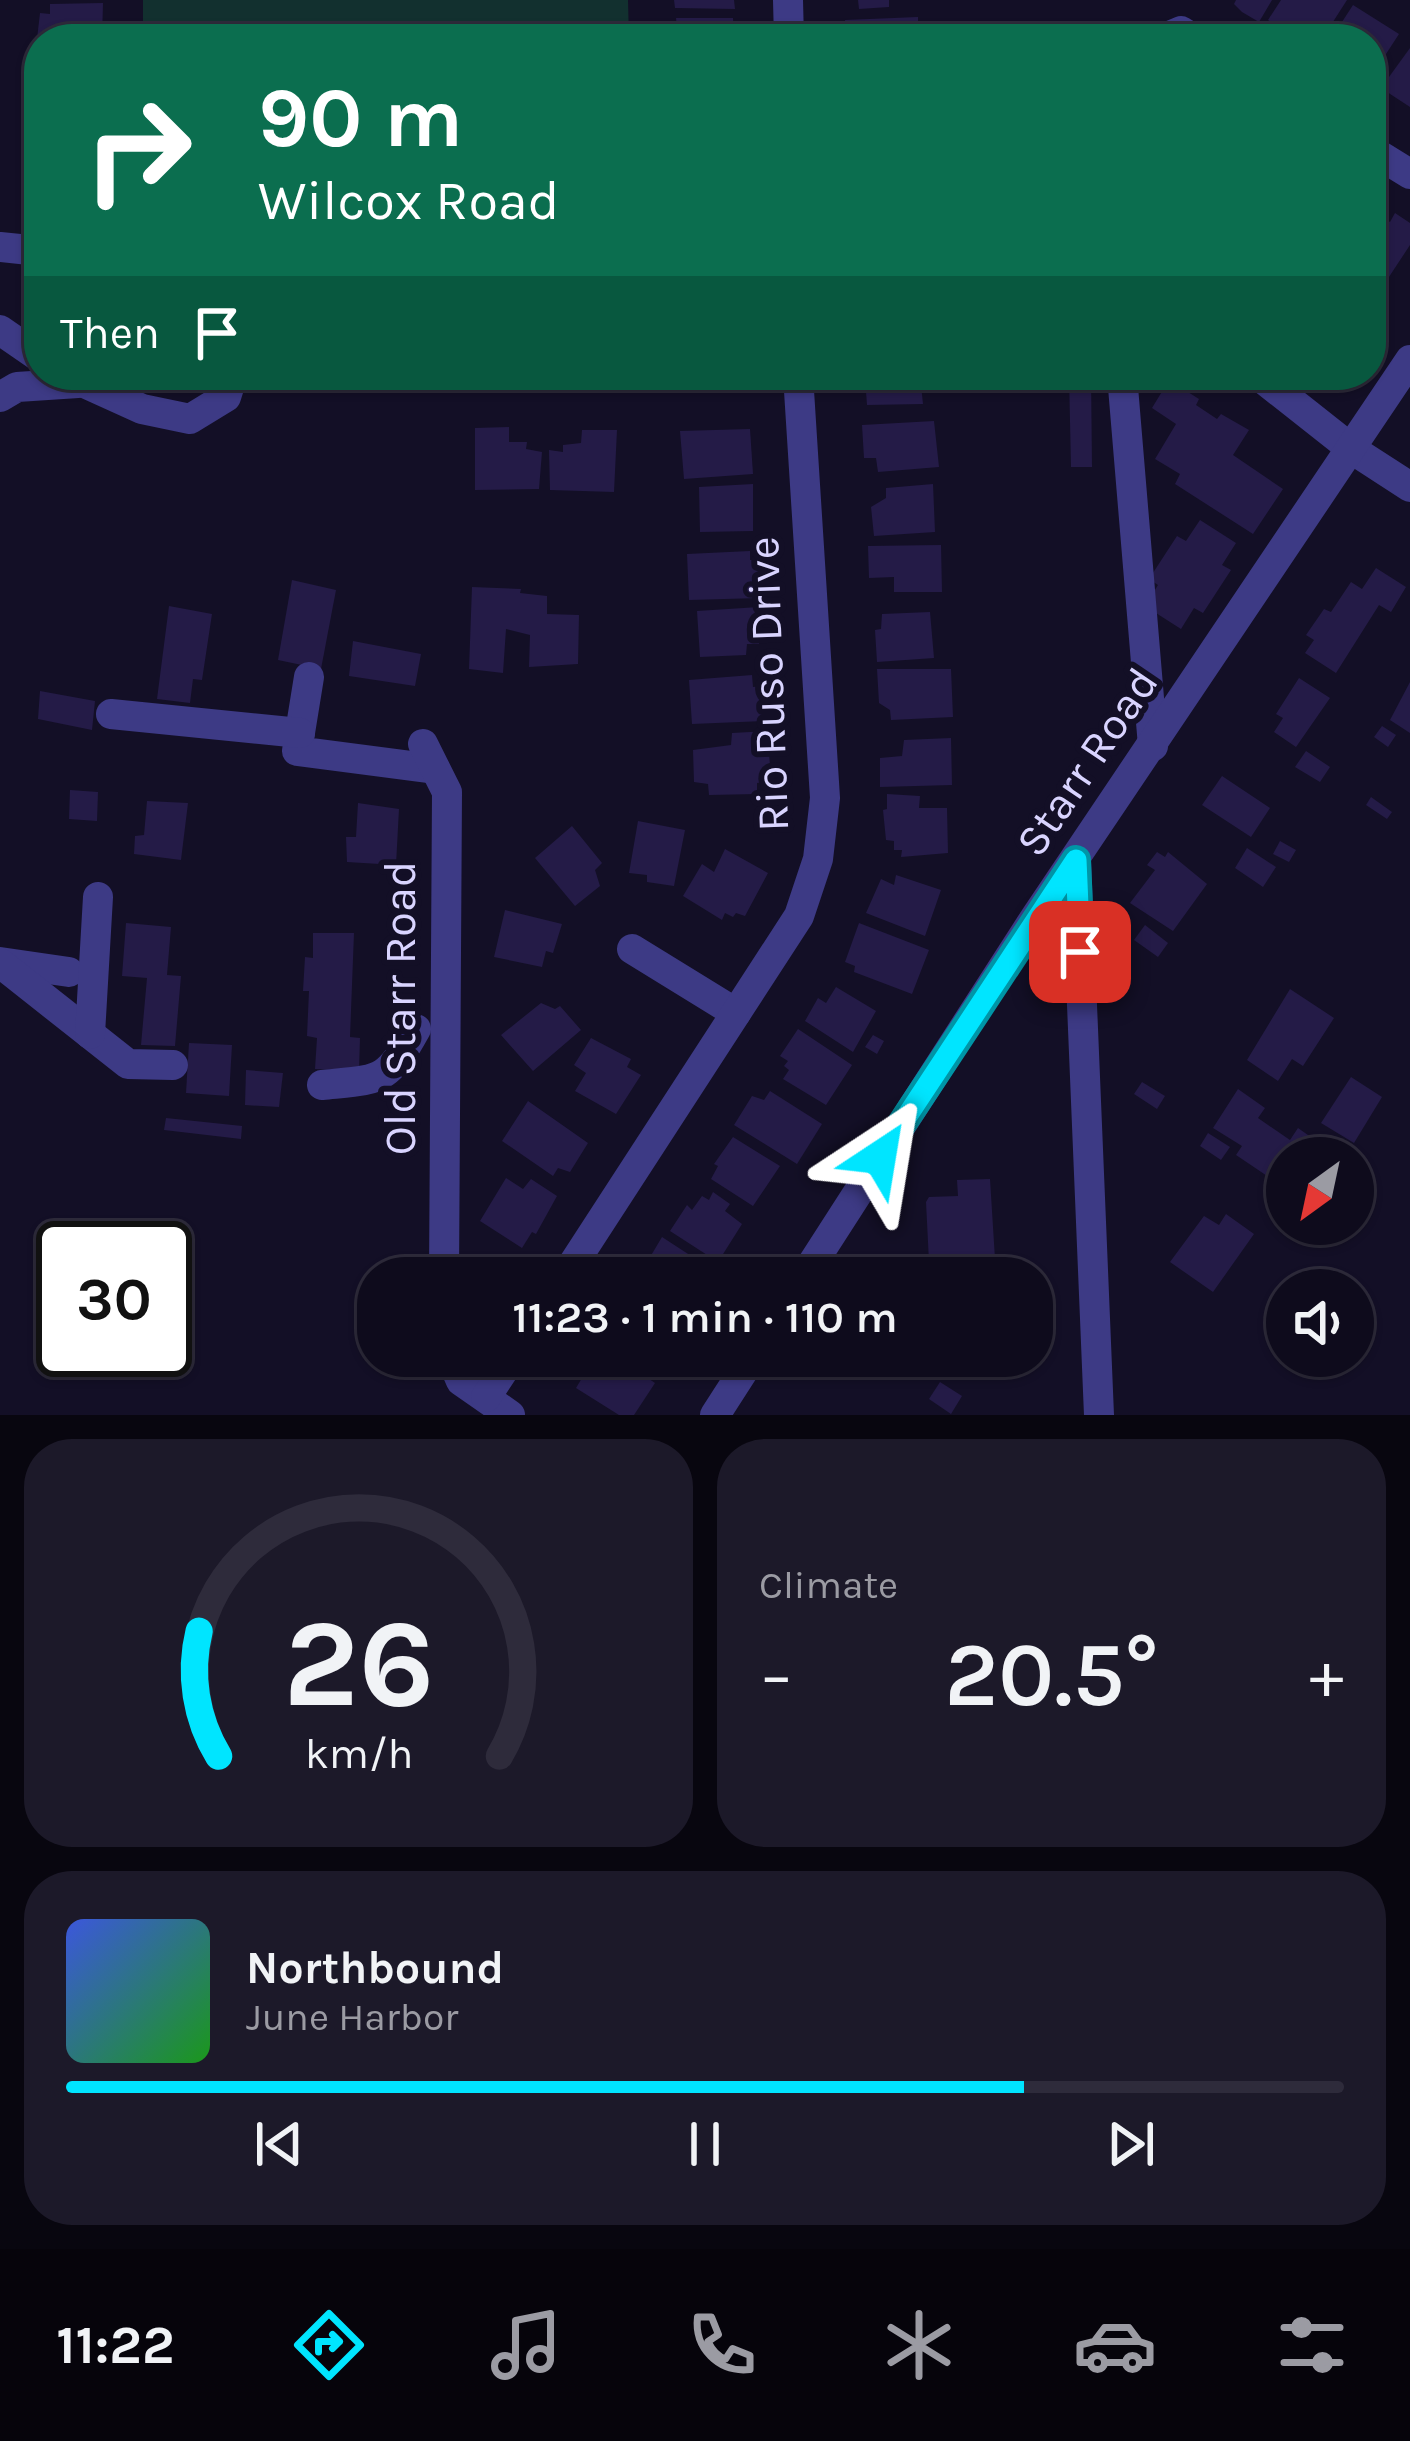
<!DOCTYPE html>
<html lang="en">
<head>
<meta charset="utf-8">
<style>
	body { margin:0; font-family:Karla,sans-serif; background:#1c1929; color:#f1f3f6; height:100vh; display:flex; flex-direction:column; font-size:45px; white-space:nowrap }
	* { box-sizing:border-box; margin:0 }
	p { font-size:39px; color:#9b9ba3 }
	.icon { flex:none; width:66px; height:66px; fill:none; stroke:currentColor; stroke-width:2; stroke-linecap:round; stroke-linejoin:round }
	.map { position:relative; height:1415px; overflow:hidden }
	.drawer { display:flex; flex-direction:column; gap:24px; padding:24px; background:#08060f; flex:1 }
	.drawer>* { flex:none }
	.hud { position:absolute; left:24px; top:24px; width:1362px; height:366px; border-radius:48px; box-shadow:0 3px 9px #0004,0 0 0 3px #2e2b3b; background:#0b6e4f; color:#fff; overflow:hidden }
	.needle { width:78px; rotate:213deg }
	.fabs { position:absolute; left:1266px; top:1137px; display:grid; gap:24px }
	.fabs a { display:grid; place-items:center; width:108px; height:108px; border-radius:50%; background:#0e0b1c; box-shadow:0 3px 9px #0004,0 0 0 3px #2e2b3b; font-size:60px }
	.speed { position:absolute; left:36px; top:1221px; display:flex; gap:24px; font-size:60px; font-weight:700; text-align:center }
	.speed>* { display:grid; place-content:center; width:156px; height:156px; border-radius:50%; background:#0e0b1c; box-shadow:0 3px 9px #0004,0 0 0 3px #2e2b3b; line-height:1 }
	.speed .limit { border:6px solid #111; border-radius:18px; background:#fff; color:#111 }
	.pin { position:absolute; display:grid; place-items:center; width:102px; height:102px; color:#fff; margin:-51px; border-radius:24px; box-shadow:0 6px 18px #0006 }
	.me { position:absolute; width:132px; margin:-66px; rotate:33deg; stroke-linejoin:round; filter:drop-shadow(0 0 9px #0008) }
	.turn { display:flex; align-items:center; gap:42px; height:252px; padding:0 36px; font-size:54px }
	.turn .icon { width:156px; height:156px; stroke-width:2.5 }
	.turn b { display:block; font-size:84px; line-height:102px }
	.then { display:flex; align-items:center; height:114px; padding:0 36px; background:#0003; gap:24px; font-size:45px }
	.big { font-size:90px; font-weight:600; line-height:1.1 }
	.drawer .widget { flex:1; display:flex; flex-direction:column; justify-content:center; gap:18px; min-width:0; padding:0 42px; border-radius:48px; background:#1c1929 }
	.drawer .dial { align-items:center; gap:0 }
	.dial svg { height:312px; overflow:visible; fill:none; stroke:#2e2b3b; stroke-width:7; stroke-linecap:round; text-anchor:middle }
	.dial text { fill:#f1f3f6; stroke:none }
	.song { display:flex; align-items:center; gap:36px }
	.cover { width:144px; height:144px; border-radius:18px; background:linear-gradient(135deg,hsl(230 70% 55%),hsl(120 70% 35%)) }
	.played { height:12px; border-radius:6px; background:linear-gradient(90deg,#00e5ff 75%,#2e2b3b 75%) }
	.keys { display:flex; justify-content:space-around; direction:ltr }
	.heat { display:flex; justify-content:space-between; align-items:center; font-size:66px; direction:ltr }
	.drawer .tiles { flex:1; display:grid; gap:24px; grid-template-columns:1fr 1fr }
	.widget:last-child { grid-column:span 2 }
	.trip { position:absolute; left:357px; top:1257px; width:696px; height:120px; border-radius:48px; background:#0e0b1c; box-shadow:0 3px 9px #0004,0 0 0 3px #2e2b3b; font-weight:600; line-height:120px; text-align:center }
	.menu { display:flex; height:192px; justify-content:space-around; align-items:center; background:#06040b; color:#9b9ba3 }
	.menu .icon { width:84px; height:84px }
	.menu .active { color:#00e5ff }
	.menu b { font-size:54px; color:#f1f3f6 }
	.map>svg:first-child { display:block }
</style>
</head>
<body>
<div class="map">
<svg width="1410" height="1415" viewBox="0 0 1410 1415">
	<rect width="100%" height="100%" fill="#130f26"/>
	<polygon fill="#12302f" points="143,0 628,0 629,39 143,39"/>
	<g fill="#241b47">
		<polygon points="674,0 734,0 735,9 675,8"/>
		<polygon points="858,0 889,0 889,7 859,9"/>
		<polygon points="1236,0 1272,0 1259,22 1242,12 1234,4"/>
		<polygon points="1281,0 1347,0 1322,39 1304,39 1296,34 1292,39 1285,39 1278,33 1281,29 1268,20"/>
		<polygon points="103,3 102,39 37,39 40,13 50,14 50,4"/>
		<polygon points="1353,5 1399,34 1371,77 1371,39 1331,39"/>
		<polygon points="918,17 918,39 846,39 845,20"/>
		<polygon points="676,18 733,18 734,39 678,39"/>
		<polygon points="1410,48 1410,107 1381,88"/>
		<polygon points="1371,210 1390,222 1395,213 1410,223 1410,245 1385,283 1371,274"/>
		<polygon points="870,375 920,375 923,404 867,405 865,378"/>
		<polygon points="1069,375 1091,375 1092,467 1071,467"/>
		<polygon points="1169,380 1199,399 1196,405 1217,419 1221,414 1249,430 1233,455 1283,489 1253,534 1175,484 1180,474 1155,459 1176,424 1152,408"/>
		<polygon points="934,421 939,467 878,472 876,458 864,458 862,425"/>
		<polygon points="509,427 509,442 527,442 526,449 542,452 539,489 475,490 475,428"/>
		<polygon points="750,429 753,474 684,479 680,431"/>
		<polygon points="582,430 617,430 614,492 550,490 549,450 563,452 563,445 581,443"/>
		<polygon points="753,484 753,531 700,532 699,487"/>
		<polygon points="933,484 935,532 874,536 871,507 886,498 886,488"/>
		<polygon points="1200,520 1236,543 1222,565 1231,570 1203,613 1194,608 1181,629 1145,606 1158,585 1149,579 1177,536 1186,541"/>
		<polygon points="941,545 942,592 894,592 894,577 869,578 868,546"/>
		<polygon points="750,551 750,560 760,560 760,598 689,600 687,554"/>
		<polygon points="1376,568 1406,587 1391,612 1379,605 1336,673 1305,653 1314,640 1306,635 1324,609 1331,612 1351,582 1362,589"/>
		<polygon points="292,580 336,590 321,669 278,660"/>
		<polygon points="472,587 521,589 520,593 547,596 547,614 579,615 578,664 529,667 530,635 506,629 503,673 469,669"/>
		<polygon points="169,606 212,614 202,680 193,679 190,703 157,699"/>
		<polygon points="759,607 759,644 747,644 746,655 700,657 697,611"/>
		<polygon points="930,612 934,658 877,662 875,630 881,629 882,614"/>
		<polygon points="353,641 421,654 415,686 349,676"/>
		<polygon points="877,669 951,669 953,717 891,720 890,710 879,703"/>
		<polygon points="752,675 753,687 762,686 764,721 692,724 689,680"/>
		<polygon points="1299,678 1330,698 1296,747 1274,732 1283,718 1276,714"/>
		<polygon points="1410,682 1410,733 1390,720"/>
		<polygon points="40,691 95,701 92,730 38,719"/>
		<polygon points="1382,726 1396,735 1388,747 1374,737"/>
		<polygon points="767,731 771,776 765,777 765,782 757,783 757,794 709,795 708,784 694,782 693,750 731,745 732,733"/>
		<polygon points="951,738 952,785 880,787 880,758 902,756 904,740"/>
		<polygon points="1306,751 1330,767 1320,782 1295,767"/>
		<polygon points="1222,776 1270,808 1251,837 1202,805"/>
		<polygon points="70,790 98,792 97,821 69,819"/>
		<polygon points="887,794 920,796 919,808 947,808 948,853 901,857 902,850 894,850 894,841 886,840 883,810 887,809"/>
		<polygon points="1371,797 1392,812 1387,819 1366,805"/>
		<polygon points="147,801 188,803 181,860 134,854 135,836 144,835"/>
		<polygon points="358,803 399,809 396,865 347,862 346,837 356,837"/>
		<polygon points="638,821 685,830 674,886 647,882 647,875 629,873"/>
		<polygon points="572,826 602,863 595,870 600,886 575,906 535,858"/>
		<polygon points="1280,841 1296,850 1289,862 1273,854"/>
		<polygon points="1247,848 1276,867 1263,887 1235,868"/>
		<polygon points="725,849 768,873 745,916 736,913 733,917 725,913 722,920 683,896 702,864 714,872"/>
		<polygon points="1157,852 1165,857 1168,852 1207,884 1173,931 1130,903 1155,870 1147,865"/>
		<polygon points="896,875 941,890 925,936 866,913 881,879 894,885"/>
		<polygon points="505,910 562,924 553,953 546,951 542,967 494,957"/>
		<polygon points="126,923 171,927 167,975 181,976 175,1046 141,1045 147,978 122,976"/>
		<polygon points="859,923 929,950 912,994 854,972 855,966 845,962"/>
		<polygon points="1145,925 1168,943 1158,957 1134,940"/>
		<polygon points="313,933 354,933 350,1037 360,1038 359,1071 315,1069 317,1038 307,1036 309,991 303,991 305,957 313,958"/>
		<polygon points="836,987 876,1011 853,1052 805,1021 818,998 826,1003"/>
		<polygon points="1290,989 1334,1018 1303,1066 1292,1059 1278,1081 1247,1060"/>
		<polygon points="541,1003 555,1009 560,1006 581,1030 533,1071 501,1035"/>
		<polygon points="798,1029 852,1065 826,1105 783,1079 789,1070 784,1066 788,1061 780,1056"/>
		<polygon points="873,1035 884,1041 877,1054 865,1047"/>
		<polygon points="591,1038 631,1059 627,1067 641,1075 616,1114 575,1091 586,1073 574,1065"/>
		<polygon points="189,1043 232,1045 229,1096 186,1093"/>
		<polygon points="246,1070 283,1073 279,1107 245,1105"/>
		<polygon points="1351,1077 1382,1097 1354,1143 1321,1123"/>
		<polygon points="1142,1082 1165,1096 1157,1109 1134,1094"/>
		<polygon points="1238,1089 1265,1108 1258,1118 1290,1140 1298,1128 1325,1147 1318,1158 1287,1158 1287,1180 1279,1184 1236,1155 1242,1146 1213,1128"/>
		<polygon points="770,1091 822,1124 797,1164 734,1125 752,1096 764,1100"/>
		<polygon points="528,1101 588,1143 570,1172 558,1168 553,1176 502,1141"/>
		<polygon points="166,1118 242,1126 241,1139 164,1130"/>
		<polygon points="1208,1133 1230,1147 1221,1160 1200,1146"/>
		<polygon points="733,1137 780,1166 753,1206 711,1179 718,1166 714,1164"/>
		<polygon points="506,1178 523,1189 531,1179 557,1196 536,1234 532,1232 522,1248 480,1221"/>
		<polygon points="990,1179 995,1259 929,1262 926,1202 929,1197 958,1196 957,1180"/>
		<polygon points="713,1192 730,1204 725,1211 742,1224 718,1262 670,1231 687,1205 692,1210 702,1196 709,1200"/>
		<polygon points="1226,1214 1254,1234 1213,1292 1170,1262 1204,1216 1219,1225"/>
		<polygon points="662,1237 725,1278 664,1278 666,1275 646,1264"/>
		<polygon points="583,1356 615,1356 655,1383 634,1415 619,1415 576,1388 582,1378 579,1376 583,1368 578,1365"/>
		<polygon points="632,1356 664,1356 655,1370"/>
		<polygon points="869,1356 921,1356 914,1367 903,1360 895,1373"/>
		<polygon points="940,1382 962,1396 951,1414 929,1399"/>
	</g>
	<g fill="none" stroke-linecap="round" stroke-linejoin="round">
		<g stroke="#3d3a85" stroke-width="30">
			<polyline points="788,0 789,39"/>
			<polyline points="1162,39 1181,31 1194,39"/>
			<polyline points="1371,150 1410,174"/>
			<polyline points="0,247 39,251"/>
			<polyline points="0,330 39,357"/>
			<polyline points="67,375 142,409 190,419 226,397 233,375"/>
			<polyline points="1122,375 1153,746"/>
			<polyline points="1258,375 1353,450 1410,487"/>
			<polyline points="0,397 17,387 78,383"/>
			<polyline points="309,677 297,751 435,769"/>
			<polyline points="111,714 300,733"/>
			<polyline points="423,744 447,792 444,1278"/>
			<polyline points="1076,860 1099,1415"/>
			<polyline points="632,949 736,1013"/>
			<polyline points="0,962 69,972"/>
			<polyline points="0,963 128,1064 173,1065"/>
			<polyline points="90,1034 98,897"/>
			<path d="M 322,1085 C 382,1079 386,1083 416,1029"/>
			<polyline points="564,1278 799,916 818,859 825,798 798,375"/>
			<polyline points="803,1278 1036,916 1410,360"/>
			<polyline points="450,1356 461,1381 510,1415"/>
			<polyline points="486,1397 513,1356"/>
			<polyline points="715,1415 753,1356"/>
		</g>
	</g>
	<g fill="none" stroke-linecap="round" stroke-linejoin="round">
		<g stroke="#0095a6" stroke-width="30">
			<polyline id="route" points="880,1157 1076,860 1080,952"/>
		</g>
		<use href="#route" stroke="#00e5ff" stroke-width="21"/>
	</g>
	<g text-anchor="middle" dominant-baseline="central" stroke-width="12" stroke-linejoin="round" paint-order="stroke">
		<g font-size="45" fill="#d9d4ff" stroke="#130f26">
			<text transform="translate(768 684) rotate(-92)">Rio Ruso Drive</text>
			<text transform="translate(1087 762) rotate(-56)">Starr Road</text>
			<text transform="translate(400 1008) rotate(-90)">Old Starr Road</text>
		</g>
	</g>
</svg>
<div class="fabs">
<a><svg class="needle" viewBox="-14 -14 28 28"><path d="M0-13l5 13h-10z" fill="#e53935"/><path d="M0 13l5-13h-10z" fill="#9b9ba3"/></svg></a>
<a><svg class="icon" aria-label="sound" viewBox="0 0 24 24"><path d="M4 9h4l5-4v14l-5-4H4zM17 9q2 3 0 6"/></svg></a>
</div>
<div class="speed"><div class="limit">30</div></div>
<div class="pin" style="left:1080px;top:952px;background:#d93025"><svg class="icon" aria-label="arrive" viewBox="0 0 24 24"><path d="M6 21V4h12l-3 4 3 4H6"/></svg></div>
<svg class="me" style="left:880px;top:1157px" viewBox="-20 -20 40 40"><path d="M0-17L14 15 0 8-14 15z" fill="#00e5ff" stroke="#fff" stroke-width="4"/></svg>
<div class="trip">11:23 · 1 min · 110 m</div>
<div class="hud">
<div class="turn"><svg class="icon" aria-label="right" viewBox="0 0 24 24"><path d="M7 20v-9h11M14 6l5 5-5 5"/></svg><div><b>90 m</b>Wilcox Road</div></div>
<div class="then">Then<svg class="icon" aria-label="arrive" viewBox="0 0 24 24"><path d="M6 21V4h12l-3 4 3 4H6"/></svg></div>
</div>
</div>
<section class="drawer">
<div class="tiles">
<div class="widget dial"><svg viewBox="0 0 100 80">
<path d="M14 69A42 42 0 1 1 86 69"/>
<path d="M14 69A42 42 0 0 1 9 37" stroke="#00e5ff"/>
<text x="50" y="56" font-size="32" font-weight="700">26</text>
<text x="50" y="72" font-size="11">km/h</text>
</svg></div>
<div class="widget"><p>Climate</p>
<div class="heat"><a>−</a><b class="big">20.5°</b><a>+</a></div>
</div>
<div class="widget">
<div class="song"><i class="cover"></i><div><b>Northbound</b><p>June Harbor</p></div></div>
<div class="played"></div>
<div class="keys"><svg class="icon" aria-label="previous" viewBox="0 0 24 24"><path d="M18 5L8 12l10 7zM5 5v14"/></svg><svg class="icon" aria-label="pause" viewBox="0 0 24 24"><path d="M8 5v14M16 5v14"/></svg><svg class="icon" aria-label="next" viewBox="0 0 24 24"><path d="M6 5l10 7-10 7zM19 5v14"/></svg></div>
</div>
</div>
</section>
<nav class="menu">
<b>11:22</b>
<svg class="icon active" aria-label="directions" viewBox="0 0 24 24"><path d="M12 3l9 9-9 9-9-9zM9 14v-3h6M13 9l2 2-2 2"/></svg>
<svg class="icon" aria-label="music" viewBox="0 0 24 24"><path d="M9 18V5l10-2v13"/><circle cx="6" cy="18" r="3"/><circle cx="16" cy="16" r="3"/></svg>
<svg class="icon" aria-label="phone" viewBox="0 0 24 24"><path d="M5 4h4l2 5-3 2q2 4 5 5l2-3 5 2v4C11 20 4 13 5 4z"/></svg>
<svg class="icon" aria-label="climate" viewBox="0 0 24 24"><path d="M12 3v18M4 7l16 10M4 17L20 7"/></svg>
<svg class="icon" aria-label="car" viewBox="0 0 24 24"><path d="M5 17H2v-5l4-1 3-4h7l3 4 3 1v5h-3M9 17h6M6 11h13"/><circle cx="7" cy="17" r="2"/><circle cx="17" cy="17" r="2"/></svg>
<svg class="icon" aria-label="filters" viewBox="0 0 24 24"><path d="M4 7h16M4 17h16"/><circle cx="9" cy="7" r="2"/><circle cx="15" cy="17" r="2"/></svg>
</nav>
</body>
</html>
